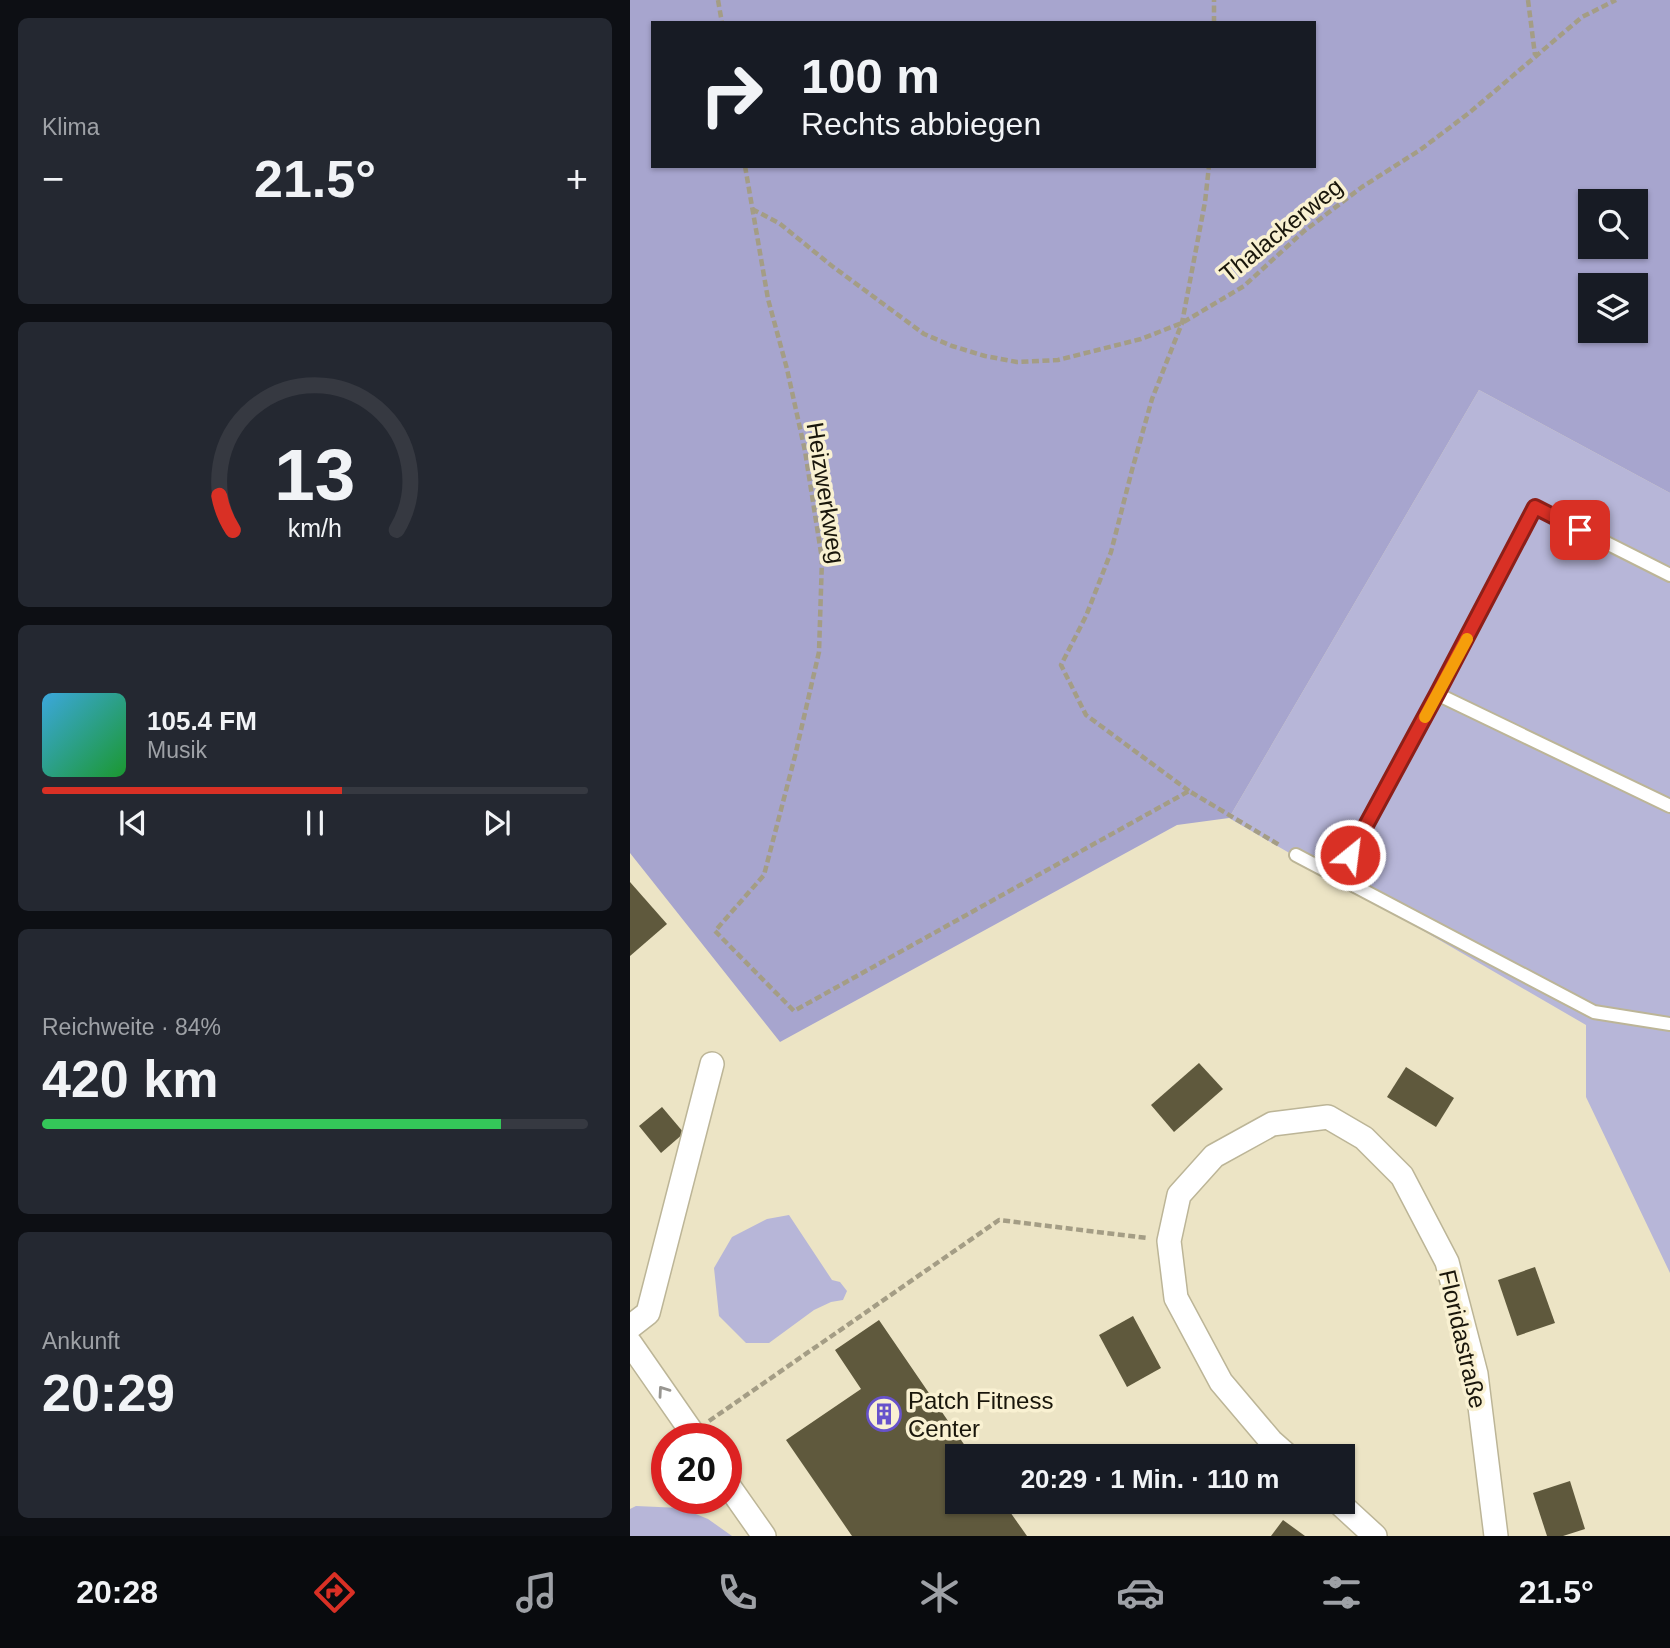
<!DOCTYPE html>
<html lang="de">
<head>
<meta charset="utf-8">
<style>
	body { margin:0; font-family:Helvetica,sans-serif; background:#242831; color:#f1f3f6; height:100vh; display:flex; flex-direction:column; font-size:26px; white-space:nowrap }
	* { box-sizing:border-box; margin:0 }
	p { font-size:23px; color:#9ea1a6 }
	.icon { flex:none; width:38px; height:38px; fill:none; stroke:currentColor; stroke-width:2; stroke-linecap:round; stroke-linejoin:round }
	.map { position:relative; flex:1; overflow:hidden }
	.side { display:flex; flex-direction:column; gap:18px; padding:18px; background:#0d0f14; width:630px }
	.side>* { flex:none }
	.banner { position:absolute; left:21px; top:21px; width:665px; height:147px; border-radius:0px; box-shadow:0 2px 5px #0004; background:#171b24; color:#f1f3f6; overflow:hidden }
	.fabs { position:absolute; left:948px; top:189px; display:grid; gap:14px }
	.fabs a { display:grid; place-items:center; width:70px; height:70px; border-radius:0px; background:#171b24; box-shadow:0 2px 5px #0004; font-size:35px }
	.speed { position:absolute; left:21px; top:1423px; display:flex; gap:14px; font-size:35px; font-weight:700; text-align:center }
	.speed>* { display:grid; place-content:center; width:91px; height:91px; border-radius:50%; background:#171b24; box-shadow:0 2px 5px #0004; line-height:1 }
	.speed .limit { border:10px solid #d22; background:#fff; color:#111 }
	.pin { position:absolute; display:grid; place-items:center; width:60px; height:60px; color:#fff; margin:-30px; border-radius:14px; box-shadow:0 4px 10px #0006 }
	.me { position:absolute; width:77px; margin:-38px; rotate:29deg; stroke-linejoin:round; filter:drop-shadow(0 0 5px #0008) }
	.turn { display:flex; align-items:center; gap:24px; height:147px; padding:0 35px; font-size:32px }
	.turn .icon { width:91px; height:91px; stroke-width:2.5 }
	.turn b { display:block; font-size:49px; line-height:60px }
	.big { font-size:52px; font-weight:700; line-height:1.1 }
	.side .tile { flex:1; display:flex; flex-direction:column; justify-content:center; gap:10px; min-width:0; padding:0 24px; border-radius:10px; background:#242831 }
	.side .dial { align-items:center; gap:0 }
	.dial svg { height:182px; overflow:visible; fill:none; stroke:#363941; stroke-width:7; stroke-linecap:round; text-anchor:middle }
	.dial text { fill:#f1f3f6; stroke:none }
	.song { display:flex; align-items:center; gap:21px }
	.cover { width:84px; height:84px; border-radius:10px; background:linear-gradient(135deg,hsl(200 70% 55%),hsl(130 70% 35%)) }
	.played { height:7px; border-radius:4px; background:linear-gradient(90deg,#d93025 55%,#363941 55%) }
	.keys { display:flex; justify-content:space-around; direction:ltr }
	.heat { display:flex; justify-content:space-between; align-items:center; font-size:38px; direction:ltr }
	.charge { height:10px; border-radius:5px; background:linear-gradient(90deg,#34c759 84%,#363941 0) }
	.trip { position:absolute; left:315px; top:1444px; width:410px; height:70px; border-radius:0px; background:#171b24; box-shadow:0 2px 5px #0004; font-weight:700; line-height:70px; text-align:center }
	.menu { display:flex; height:112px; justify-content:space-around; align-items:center; background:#090b0e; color:#9ea1a6 }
	.menu .icon { width:49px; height:49px }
	.menu .active { color:#d93025 }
	.menu b { font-size:32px; color:#f1f3f6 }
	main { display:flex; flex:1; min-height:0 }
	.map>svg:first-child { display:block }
</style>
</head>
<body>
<main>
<section class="side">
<div class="tile"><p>Klima</p>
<div class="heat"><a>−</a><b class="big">21.5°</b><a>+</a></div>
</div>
<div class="tile dial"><svg viewBox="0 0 100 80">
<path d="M14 69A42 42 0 1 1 86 69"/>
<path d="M14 69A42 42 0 0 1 8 54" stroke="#d93025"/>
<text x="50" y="56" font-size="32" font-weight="700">13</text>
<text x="50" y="72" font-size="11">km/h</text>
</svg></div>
<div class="tile">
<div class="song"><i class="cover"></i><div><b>105.4 FM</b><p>Musik</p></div></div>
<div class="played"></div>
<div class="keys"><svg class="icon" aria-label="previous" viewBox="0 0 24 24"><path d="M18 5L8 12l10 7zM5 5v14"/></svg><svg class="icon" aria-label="pause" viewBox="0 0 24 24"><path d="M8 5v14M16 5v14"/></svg><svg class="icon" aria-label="next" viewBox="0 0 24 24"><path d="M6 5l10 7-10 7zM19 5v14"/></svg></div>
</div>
<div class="tile"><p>Reichweite · 84%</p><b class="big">420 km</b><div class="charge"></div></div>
<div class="tile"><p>Ankunft</p><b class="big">20:29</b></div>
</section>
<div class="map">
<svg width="1040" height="1536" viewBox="0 0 1040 1536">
	<rect width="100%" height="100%" fill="#ece4c5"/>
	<g fill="#b7b6d8">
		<polygon points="849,390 1040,493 1040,1273 956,1097 956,1025 599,818"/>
		<polygon points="159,1215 202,1280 210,1282 217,1291 213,1300 201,1302 184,1310 139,1343 116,1343 89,1316 84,1268 102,1237 137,1219"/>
		<polygon points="6,1506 51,1508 78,1519 102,1536 0,1536 0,1509"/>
	</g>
	<path fill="#a7a5ce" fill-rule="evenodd" d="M 0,0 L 1040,0 L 1040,493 L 849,390 L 599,818 L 547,825 L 150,1042 L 0,853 ZM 23,23 L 684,23 L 684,166 L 23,166 ZM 961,201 L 1006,201 L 1006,247 L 961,247 ZM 961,285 L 1006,285 L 1006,331 L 961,331 Z"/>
	<g fill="#5f593d">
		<polygon points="0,882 37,924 0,956"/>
		<polygon points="569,1063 593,1089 544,1132 521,1105"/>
		<polygon points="776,1067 824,1098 806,1127 757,1097"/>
		<polygon points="32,1107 54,1133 31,1153 9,1126"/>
		<polygon points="905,1267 925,1323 887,1336 868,1280"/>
		<polygon points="503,1316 531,1368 497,1387 469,1335"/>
		<polygon points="249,1320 342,1456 327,1456 327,1502 373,1502 397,1536 222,1536 156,1440 231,1389 205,1350"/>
		<polygon points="940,1481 955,1529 933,1536 917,1536 903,1493"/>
		<polygon points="653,1520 675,1536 641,1536"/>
	</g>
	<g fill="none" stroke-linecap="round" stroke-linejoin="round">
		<g stroke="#bcb597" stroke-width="16">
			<g id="service">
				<polyline points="807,694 1040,806"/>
				<polyline points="666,855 964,1012 1040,1024"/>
				<polyline points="707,878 807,694 905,507 1040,575"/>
			</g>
		</g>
		<g stroke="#bcb597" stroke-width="26">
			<g id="minor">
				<polyline points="0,1327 18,1313 82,1064"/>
				<polyline points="0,1343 66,1438"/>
				<polyline points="658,1456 641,1441 591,1382 546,1298 539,1241 549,1195 584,1156 642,1124 698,1117 734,1138 772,1176 817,1262 846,1374 866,1536"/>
				<polyline points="96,1482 134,1536"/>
				<polyline points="708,1502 745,1536"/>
			</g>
		</g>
		<g stroke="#a49d85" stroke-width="4.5" stroke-dasharray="7 3.5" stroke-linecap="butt">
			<polyline points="88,0 92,23"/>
			<polyline points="898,0 905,55"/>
			<polyline points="584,23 584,0"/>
			<polyline points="115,166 138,299 157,369 175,451 192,559 189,652 165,756 134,875 85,931 164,1011 559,791 651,846"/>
			<polyline points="122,209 149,223 202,266 294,334 322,346 355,356 387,362 428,360 511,339 552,323 614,286 673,232 732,187 790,150 839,113 952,17 986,0"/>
			<polyline points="559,791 456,715 431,665 456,616 481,552 502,470 522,399 552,323 575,202 579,166"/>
			<polyline points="79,1421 369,1220 517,1238"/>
		</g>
		<use href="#service" stroke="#fff" stroke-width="12"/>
		<use href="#minor" stroke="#fff" stroke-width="23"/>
	</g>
	<defs><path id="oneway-chevron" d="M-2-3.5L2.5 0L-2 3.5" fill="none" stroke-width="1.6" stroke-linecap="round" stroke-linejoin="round" transform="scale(1.75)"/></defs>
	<use stroke="#989691" href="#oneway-chevron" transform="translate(33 1391) rotate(-125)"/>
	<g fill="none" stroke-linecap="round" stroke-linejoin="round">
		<g stroke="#8d1f18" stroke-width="18">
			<polyline id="route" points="720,855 807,694 905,507 950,530"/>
		</g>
		<use href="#route" stroke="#d93025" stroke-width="12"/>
		<polyline stroke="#f59e0b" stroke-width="12" points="795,717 837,639"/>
	</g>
	<defs>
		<g id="building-ring" transform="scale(1.75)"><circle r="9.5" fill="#f9f1d2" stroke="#6752cb" stroke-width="1.5"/><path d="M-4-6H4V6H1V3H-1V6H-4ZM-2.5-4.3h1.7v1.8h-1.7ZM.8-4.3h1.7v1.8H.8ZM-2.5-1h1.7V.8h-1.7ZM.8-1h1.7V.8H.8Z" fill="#6752cb"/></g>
	</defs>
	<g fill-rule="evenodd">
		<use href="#building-ring" x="254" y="1414"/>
	</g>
	<g text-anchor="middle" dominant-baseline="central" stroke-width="7" stroke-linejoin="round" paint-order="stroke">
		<g font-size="24" fill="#19160b" stroke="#f9f1d2">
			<text transform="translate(651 230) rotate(-39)">Thalackerweg</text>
			<text transform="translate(196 493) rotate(81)">Heizwerkweg</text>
			<text transform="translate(833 1339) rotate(77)">Floridastraße</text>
		</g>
		<g font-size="24" fill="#19160b" stroke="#f9f1d2" text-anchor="start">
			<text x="278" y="1400">Patch Fitness<tspan x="278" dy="28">Center</tspan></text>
		</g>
	</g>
</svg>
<div class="fabs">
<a><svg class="icon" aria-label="search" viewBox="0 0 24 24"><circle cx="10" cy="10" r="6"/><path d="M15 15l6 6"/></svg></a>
<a><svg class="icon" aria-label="layers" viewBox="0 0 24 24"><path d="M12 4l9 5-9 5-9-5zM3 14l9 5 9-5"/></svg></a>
</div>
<div class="speed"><div class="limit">20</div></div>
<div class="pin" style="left:950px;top:530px;background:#d93025"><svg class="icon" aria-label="arrive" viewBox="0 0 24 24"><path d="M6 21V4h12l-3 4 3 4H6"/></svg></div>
<svg class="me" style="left:720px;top:855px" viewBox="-20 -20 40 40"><circle r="17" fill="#d93025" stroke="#fff" stroke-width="3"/><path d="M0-11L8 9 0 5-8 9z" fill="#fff"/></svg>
<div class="trip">20:29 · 1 Min. · 110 m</div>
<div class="banner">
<div class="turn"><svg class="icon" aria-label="right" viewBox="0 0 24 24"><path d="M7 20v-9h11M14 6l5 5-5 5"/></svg><div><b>100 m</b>Rechts abbiegen</div></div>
</div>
</div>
</main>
<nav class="menu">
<b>20:28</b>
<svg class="icon active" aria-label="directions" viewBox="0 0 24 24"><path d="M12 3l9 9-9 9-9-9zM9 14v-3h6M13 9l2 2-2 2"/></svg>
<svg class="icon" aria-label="music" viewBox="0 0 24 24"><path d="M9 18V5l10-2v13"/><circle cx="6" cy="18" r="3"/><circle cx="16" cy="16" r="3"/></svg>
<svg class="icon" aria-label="phone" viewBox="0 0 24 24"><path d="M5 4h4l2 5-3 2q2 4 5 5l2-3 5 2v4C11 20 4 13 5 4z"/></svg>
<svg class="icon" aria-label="climate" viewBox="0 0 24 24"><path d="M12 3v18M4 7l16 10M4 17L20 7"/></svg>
<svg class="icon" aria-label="car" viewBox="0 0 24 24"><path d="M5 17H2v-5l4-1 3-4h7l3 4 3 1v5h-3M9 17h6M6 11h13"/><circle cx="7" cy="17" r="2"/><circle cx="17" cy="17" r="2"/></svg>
<svg class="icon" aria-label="filters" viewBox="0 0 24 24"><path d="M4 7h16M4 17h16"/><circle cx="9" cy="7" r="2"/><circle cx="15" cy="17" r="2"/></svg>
<b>21.5°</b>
</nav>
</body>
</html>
